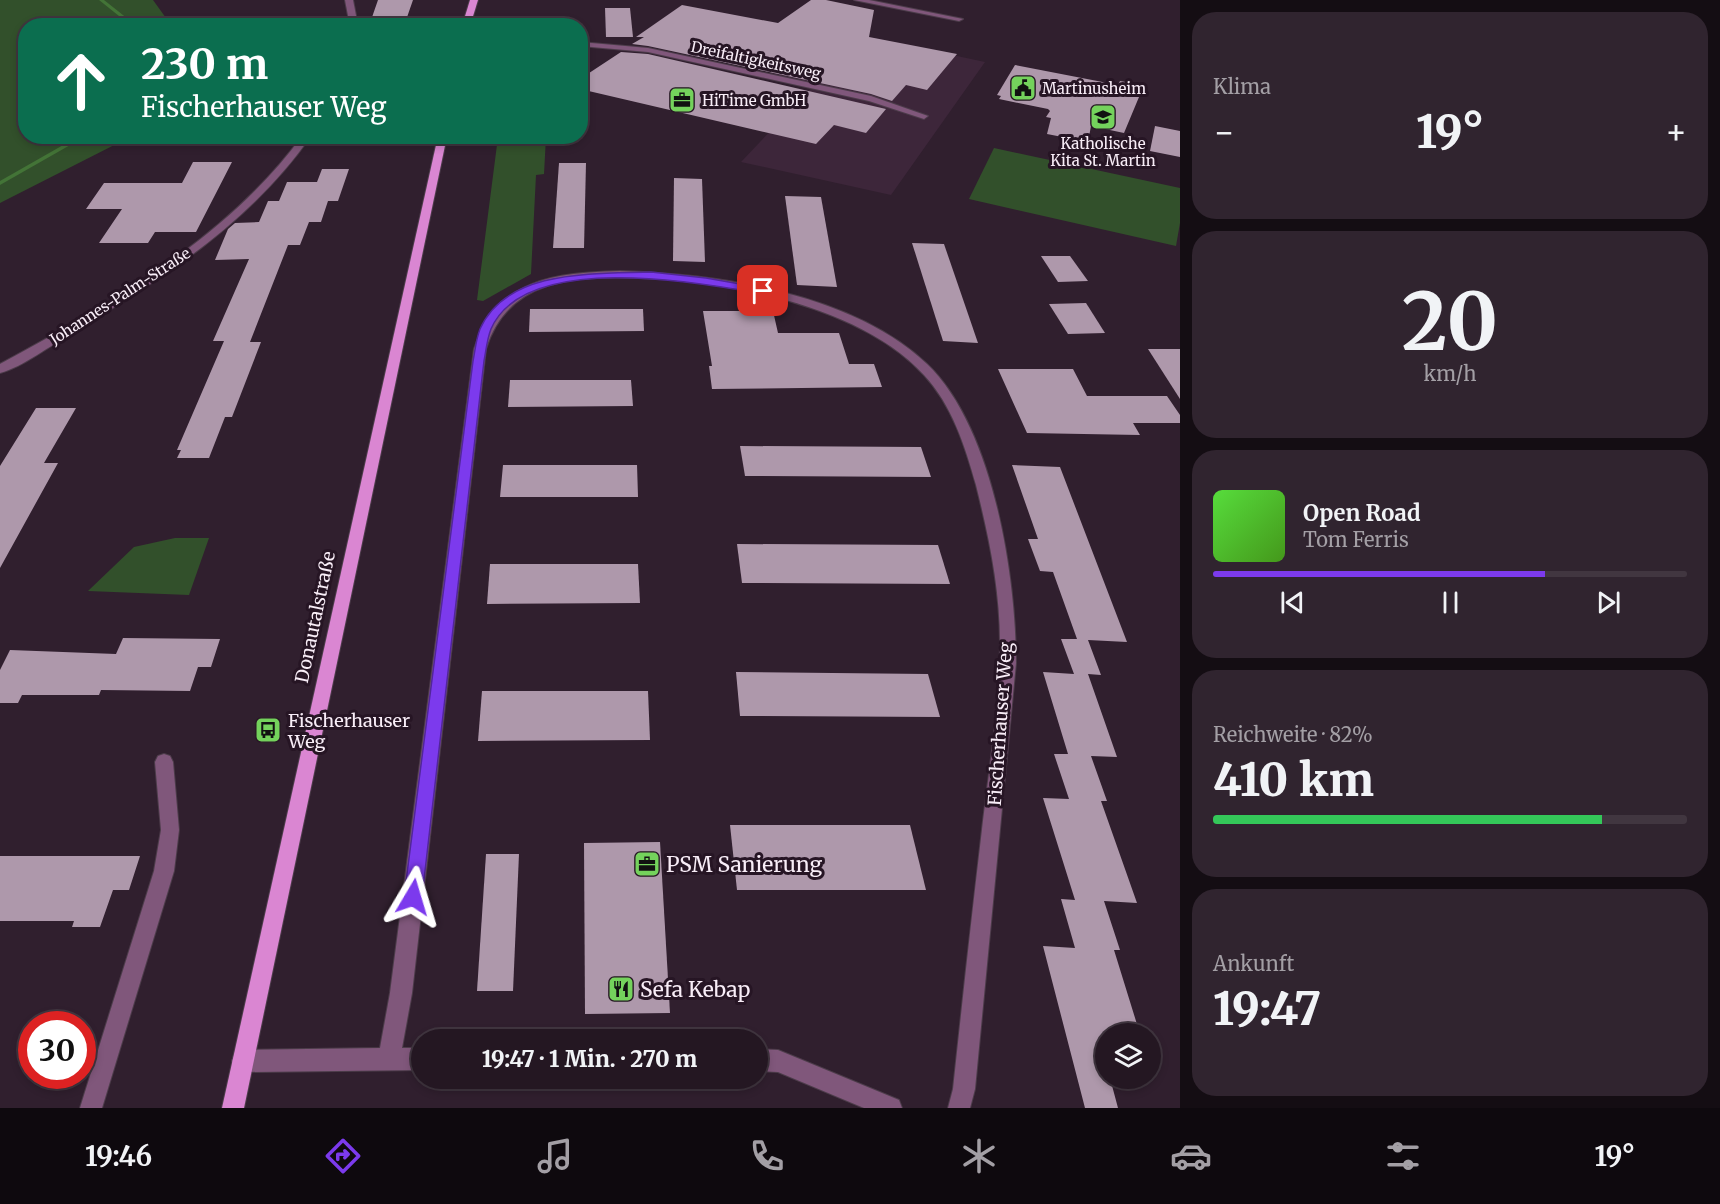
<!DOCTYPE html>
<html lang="de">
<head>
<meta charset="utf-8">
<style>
	body { margin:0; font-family:Merriweather,serif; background:#30242f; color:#f1f3f6; height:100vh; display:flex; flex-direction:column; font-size:22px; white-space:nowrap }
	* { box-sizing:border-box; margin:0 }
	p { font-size:20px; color:#a39fa5 }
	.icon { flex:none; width:33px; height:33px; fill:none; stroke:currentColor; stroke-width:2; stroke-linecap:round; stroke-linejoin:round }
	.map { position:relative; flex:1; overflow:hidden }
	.panel { display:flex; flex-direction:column; gap:12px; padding:12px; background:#140d13; width:540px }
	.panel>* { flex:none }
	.top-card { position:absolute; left:18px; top:18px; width:570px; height:126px; border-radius:24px; box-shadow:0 3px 9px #0003,0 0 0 2px #413640; background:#0b6e4f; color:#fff; overflow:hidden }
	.controls { position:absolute; left:1095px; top:1023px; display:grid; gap:12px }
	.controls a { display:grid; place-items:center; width:66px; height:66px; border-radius:50%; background:#241722; box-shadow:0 3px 9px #0003,0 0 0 2px #413640; font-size:30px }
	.speed { position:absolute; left:18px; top:1011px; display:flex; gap:12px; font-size:30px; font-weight:700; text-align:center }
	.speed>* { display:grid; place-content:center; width:78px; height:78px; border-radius:50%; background:#241722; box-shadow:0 3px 9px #0003,0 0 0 2px #413640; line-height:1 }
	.speed .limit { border:9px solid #d22; background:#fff; color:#111 }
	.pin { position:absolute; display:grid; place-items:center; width:51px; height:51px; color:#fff; margin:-26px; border-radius:12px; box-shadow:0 3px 9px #0006 }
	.me { position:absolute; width:66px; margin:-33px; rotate:7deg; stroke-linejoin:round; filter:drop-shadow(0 0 4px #0008) }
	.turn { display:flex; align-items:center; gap:21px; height:126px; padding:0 24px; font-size:27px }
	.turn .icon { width:78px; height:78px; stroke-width:2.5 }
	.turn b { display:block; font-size:42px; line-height:51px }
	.big { font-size:45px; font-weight:800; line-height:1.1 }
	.panel .tile { flex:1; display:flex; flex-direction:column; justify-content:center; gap:9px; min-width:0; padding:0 21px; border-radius:24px; background:#30242f }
	.panel .dial { align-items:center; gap:0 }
	.dial b { font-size:78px; line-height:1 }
	.song { display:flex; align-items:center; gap:18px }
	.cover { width:72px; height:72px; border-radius:9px; background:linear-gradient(135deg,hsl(110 70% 55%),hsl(100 70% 35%)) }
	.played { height:6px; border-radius:3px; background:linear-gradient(90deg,#7c3aed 70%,#413640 70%) }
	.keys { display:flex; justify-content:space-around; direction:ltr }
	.heat { display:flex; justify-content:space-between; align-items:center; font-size:33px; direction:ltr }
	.charge { height:9px; border-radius:4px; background:linear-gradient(90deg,#34c759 82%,#413640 0) }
	.trip { position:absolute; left:411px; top:1029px; width:357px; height:60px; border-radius:30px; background:#241722; box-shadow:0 3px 9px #0003,0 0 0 2px #413640; font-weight:800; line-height:60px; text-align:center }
	.menu { display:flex; height:96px; justify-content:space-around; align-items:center; background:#0e090e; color:#a39fa5 }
	.menu .icon { width:42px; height:42px }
	.menu .selected { color:#7c3aed }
	.menu b { font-size:27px; color:#f1f3f6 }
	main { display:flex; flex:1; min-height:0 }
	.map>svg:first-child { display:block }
</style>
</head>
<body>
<main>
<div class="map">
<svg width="1180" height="1108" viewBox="0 0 1180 1108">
	<rect width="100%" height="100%" fill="#301f2e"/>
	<polygon fill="#3d263a" points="822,27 985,62 891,195 741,162 815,84 770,74"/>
	<g fill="#32502b">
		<polygon points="0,0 153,0 171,25 26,26 26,136 130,137 0,203"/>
		<polygon points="498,137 546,137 544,174 536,175 531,274 483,301 477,300"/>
		<polygon points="994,148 1180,188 1180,223 1176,246 969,199"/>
		<polygon points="175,538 209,538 189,595 88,591 134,547"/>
	</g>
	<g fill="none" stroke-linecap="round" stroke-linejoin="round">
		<g fill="#437437" fill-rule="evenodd">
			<polygon points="99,0 104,0 128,19 128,26 124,26 124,20"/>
			<polygon points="79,136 86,136 0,185 0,181"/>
		</g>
	</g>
	<g fill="#ae98ab">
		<polygon points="378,0 413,0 405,23 370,23"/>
		<polygon points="811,0 826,0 874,10 869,37 957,54 927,90 906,85 892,101 871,94 648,46 632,44 644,37 636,37 682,5 778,23"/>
		<polygon points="605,8 630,8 633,37 606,37"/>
		<polygon points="621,52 648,54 886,109 866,133 834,125 816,144 580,89 580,79"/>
		<polygon points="1015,65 1118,85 1120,81 1144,85 1124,133 1091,126 1088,142 1047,134 1051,118 1046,117 1050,111 1048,109 999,99 1001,96 997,95"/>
		<polygon points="1155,126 1180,131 1180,157 1150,151"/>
		<polygon points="193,162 232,162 196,232 155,232 148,243 99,243 122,209 86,209 104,183 182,183"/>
		<polygon points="559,163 586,163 584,248 553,248"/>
		<polygon points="322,169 349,169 338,201 328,201 321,222 309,222 300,245 288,245 250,342 261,342 232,417 225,417 209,458 177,458 181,450 177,450 224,341 213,341 249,259 215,260 228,229 235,223 259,222 268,201 279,201 287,182 317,182"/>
		<polygon points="674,178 702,179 705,262 673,261"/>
		<polygon points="785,196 821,197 837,287 797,285"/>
		<polygon points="912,243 944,244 978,343 943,341"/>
		<polygon points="1041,256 1070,256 1088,281 1058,282"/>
		<polygon points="1086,303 1105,333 1068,334 1049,304"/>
		<polygon points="530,309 643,309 644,331 529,332"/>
		<polygon points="703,311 773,311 778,333 839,333 849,364 874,364 882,387 712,389 709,366 712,366"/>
		<polygon points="1148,349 1180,349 1180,399"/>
		<polygon points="998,369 1073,369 1087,396 1167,396 1180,415 1180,423 1133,423 1140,435 1027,433"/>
		<polygon points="510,380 631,380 633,406 508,407"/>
		<polygon points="36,408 76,408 44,463 58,463 0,568 0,466"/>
		<polygon points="740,446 921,447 931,477 745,476"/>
		<polygon points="503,465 637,465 638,497 500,497"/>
		<polygon points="1012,465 1060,467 1127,642 1088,640 1101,675 1088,674 1117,757 1091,756 1107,801 1101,801 1137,903 1104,901 1120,950 1114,950 1140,1034 1106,1034 1106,1078 1110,1078 1118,1108 1085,1108 1043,946 1075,948 1061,899 1075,900 1043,798 1069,799 1054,754 1068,754 1043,672 1074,674 1061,639 1079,639 1077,639 1053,572 1040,571 1028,539 1038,539"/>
		<polygon points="737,544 938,545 950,584 742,583"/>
		<polygon points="490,564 638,564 640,603 487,604"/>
		<polygon points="123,638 220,639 211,667 198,667 190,691 101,690 99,695 22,695 18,703 0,703 0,670 10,650 116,654"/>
		<polygon points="736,672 928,674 940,717 740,716"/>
		<polygon points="482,691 648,691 650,740 478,741"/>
		<polygon points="730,825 910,825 926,890 737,890"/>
		<polygon points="660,842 670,1013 585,1014 584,843"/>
		<polygon points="486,854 519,854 513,991 477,991"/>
		<polygon points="0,856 140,856 129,890 113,890 100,927 72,927 74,921 0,921"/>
	</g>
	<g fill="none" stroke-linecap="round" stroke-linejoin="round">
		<g stroke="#4c3c4a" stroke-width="2">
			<g id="minor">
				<polygon points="345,0 353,0 358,26 350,26"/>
				<polygon points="854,0 869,0 963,19 959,21"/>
				<polygon points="580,42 648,48 871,96 928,116 924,119 869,101 648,52 580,46"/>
				<path d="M 302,136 L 311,136 C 250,223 162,279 72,333 C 51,345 23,367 0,373 L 0,364 C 110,304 227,239 302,136 Z"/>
				<path d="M 620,271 C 719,274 852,293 927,364 C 993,427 1016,576 1016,663 L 975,1089 L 970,1108 L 948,1108 L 953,1089 C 962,1005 971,922 981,838 C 988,774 1000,708 1000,643 C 1000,589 989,537 976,485 C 965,446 952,405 924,375 C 861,306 728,281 639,278 C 576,276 508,278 486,349 L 412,993 L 402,1048 L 422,1048 L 422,1070 L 243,1072 L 235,1069 L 232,1061 L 235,1053 L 243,1050 L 380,1048 L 390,993 L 474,349 C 497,278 556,273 620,271 Z"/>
				<polygon points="164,754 170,756 173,762 179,830 174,871 102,1108 80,1108 154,871 161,830 155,762 158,756"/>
				<polygon points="758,1049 778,1050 899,1100 902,1108 864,1108 778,1072 758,1071"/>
			</g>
		</g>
		<g stroke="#4c3c4a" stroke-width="2">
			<g id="major">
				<polygon points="470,0 478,0 470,26 462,26"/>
				<polygon points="438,136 447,136 244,1108 222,1108"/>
			</g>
		</g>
		<use href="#minor" fill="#80577b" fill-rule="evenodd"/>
		<use href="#major" fill="#da86d2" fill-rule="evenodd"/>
	</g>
	<path fill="#7c3aed" stroke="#51269a" stroke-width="1.5" d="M 651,272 L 706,278 L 763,288 L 768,291 L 763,294 C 698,282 525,251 491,329 C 487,339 486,351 484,361 L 422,897 L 419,903 L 413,906 L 406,903 L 404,897 L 473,361 C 475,351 476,339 480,329 C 507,268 597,274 651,272 Z"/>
	<defs>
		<g id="civic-square" transform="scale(1.35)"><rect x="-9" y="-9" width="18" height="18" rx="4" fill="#74d25c" stroke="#261524"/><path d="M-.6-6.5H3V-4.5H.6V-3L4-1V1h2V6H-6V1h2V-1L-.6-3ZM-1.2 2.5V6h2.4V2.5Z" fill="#111"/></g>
		<g id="office-square" transform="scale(1.35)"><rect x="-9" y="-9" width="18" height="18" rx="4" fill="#74d25c" stroke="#261524"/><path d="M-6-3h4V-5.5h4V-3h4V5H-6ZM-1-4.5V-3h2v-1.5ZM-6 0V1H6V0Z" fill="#111"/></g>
		<g id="school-square" transform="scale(1.35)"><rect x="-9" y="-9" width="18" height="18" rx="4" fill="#74d25c" stroke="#261524"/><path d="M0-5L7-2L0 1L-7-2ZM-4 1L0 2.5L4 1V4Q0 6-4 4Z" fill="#111"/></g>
		<g id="bus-square" transform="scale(1.35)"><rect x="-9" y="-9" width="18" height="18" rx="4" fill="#74d25c" stroke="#261524"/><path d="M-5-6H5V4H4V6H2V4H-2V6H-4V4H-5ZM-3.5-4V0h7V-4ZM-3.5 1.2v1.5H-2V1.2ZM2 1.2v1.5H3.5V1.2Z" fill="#111"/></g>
		<g id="restaurant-square" transform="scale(1.35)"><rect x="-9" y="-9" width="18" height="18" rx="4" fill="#74d25c" stroke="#261524"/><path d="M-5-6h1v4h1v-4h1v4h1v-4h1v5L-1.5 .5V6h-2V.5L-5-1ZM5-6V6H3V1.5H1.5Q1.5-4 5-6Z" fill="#111"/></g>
	</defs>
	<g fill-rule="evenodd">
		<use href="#civic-square" x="1023" y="88"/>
		<use href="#office-square" x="682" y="100"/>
		<use href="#school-square" x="1103" y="117"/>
		<use href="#bus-square" x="268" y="730"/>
		<use href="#office-square" x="647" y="864"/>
		<use href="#restaurant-square" x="621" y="989"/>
	</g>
	<g text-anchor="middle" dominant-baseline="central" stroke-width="6" stroke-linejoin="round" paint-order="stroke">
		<g font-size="15" fill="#f8edf7" stroke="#261524">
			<text transform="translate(756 60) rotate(12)">Dreifaltigkeitsweg</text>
			<text transform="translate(120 296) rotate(-33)">Johannes-Palm-Straße</text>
		</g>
		<g font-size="15" fill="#f8edf7" stroke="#261524" text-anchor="start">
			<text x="1042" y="88">Martinusheim</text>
			<text x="702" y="100">HiTime GmbH</text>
			<text x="1103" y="143" text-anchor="middle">Katholische<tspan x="1103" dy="17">Kita St. Martin</tspan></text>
		</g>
		<g font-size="18" fill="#f8edf7" stroke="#261524">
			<text transform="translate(315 617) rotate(-78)">Donautalstraße</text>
			<text transform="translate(1000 724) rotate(-86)">Fischerhauser Weg</text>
		</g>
		<g font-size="18" fill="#f8edf7" stroke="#261524" text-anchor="start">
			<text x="288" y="720">Fischerhauser<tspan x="288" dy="21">Weg</tspan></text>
		</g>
		<g font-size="21" fill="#f8edf7" stroke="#261524" text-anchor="start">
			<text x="666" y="864">PSM Sanierung</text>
			<text x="640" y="989">Sefa Kebap</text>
		</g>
	</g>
</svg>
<div class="controls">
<a><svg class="icon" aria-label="layers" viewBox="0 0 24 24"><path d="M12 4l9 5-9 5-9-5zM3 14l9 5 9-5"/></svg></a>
</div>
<div class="speed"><div class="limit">30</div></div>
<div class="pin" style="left:763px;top:291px;background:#d93025"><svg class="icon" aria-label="arrive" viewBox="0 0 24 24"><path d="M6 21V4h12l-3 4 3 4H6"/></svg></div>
<svg class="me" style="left:413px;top:897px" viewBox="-20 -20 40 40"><path d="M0-17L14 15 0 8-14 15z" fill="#7c3aed" stroke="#fff" stroke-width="4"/></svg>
<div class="trip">19:47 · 1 Min. · 270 m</div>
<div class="top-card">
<div class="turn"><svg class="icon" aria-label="ahead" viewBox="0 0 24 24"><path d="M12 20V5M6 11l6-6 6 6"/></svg><div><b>230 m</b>Fischerhauser Weg</div></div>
</div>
</div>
<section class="panel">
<div class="tile"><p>Klima</p>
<div class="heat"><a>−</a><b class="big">19°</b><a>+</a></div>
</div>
<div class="tile dial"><b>20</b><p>km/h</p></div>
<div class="tile">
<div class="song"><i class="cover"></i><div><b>Open Road</b><p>Tom Ferris</p></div></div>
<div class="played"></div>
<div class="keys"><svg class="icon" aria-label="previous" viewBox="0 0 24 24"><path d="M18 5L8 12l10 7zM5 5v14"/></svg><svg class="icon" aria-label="pause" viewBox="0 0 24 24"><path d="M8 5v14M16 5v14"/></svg><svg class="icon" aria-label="next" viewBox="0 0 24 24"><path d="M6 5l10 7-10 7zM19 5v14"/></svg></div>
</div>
<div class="tile"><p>Reichweite · 82%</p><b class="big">410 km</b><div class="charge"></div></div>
<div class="tile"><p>Ankunft</p><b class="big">19:47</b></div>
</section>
</main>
<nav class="menu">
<b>19:46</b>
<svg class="icon selected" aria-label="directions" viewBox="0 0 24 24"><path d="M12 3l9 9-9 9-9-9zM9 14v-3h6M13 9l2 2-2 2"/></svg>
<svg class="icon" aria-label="music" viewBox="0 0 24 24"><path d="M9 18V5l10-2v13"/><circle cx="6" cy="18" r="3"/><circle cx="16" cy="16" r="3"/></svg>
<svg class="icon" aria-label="phone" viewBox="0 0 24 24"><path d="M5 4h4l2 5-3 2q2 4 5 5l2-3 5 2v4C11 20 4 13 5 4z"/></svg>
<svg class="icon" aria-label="climate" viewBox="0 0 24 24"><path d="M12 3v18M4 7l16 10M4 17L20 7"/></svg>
<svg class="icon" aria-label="car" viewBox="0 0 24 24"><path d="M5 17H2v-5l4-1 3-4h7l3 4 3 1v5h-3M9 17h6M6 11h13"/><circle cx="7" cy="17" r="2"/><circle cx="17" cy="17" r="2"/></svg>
<svg class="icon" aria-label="filters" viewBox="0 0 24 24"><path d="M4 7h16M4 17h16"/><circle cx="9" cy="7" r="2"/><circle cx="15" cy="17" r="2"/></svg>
<b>19°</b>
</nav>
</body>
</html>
